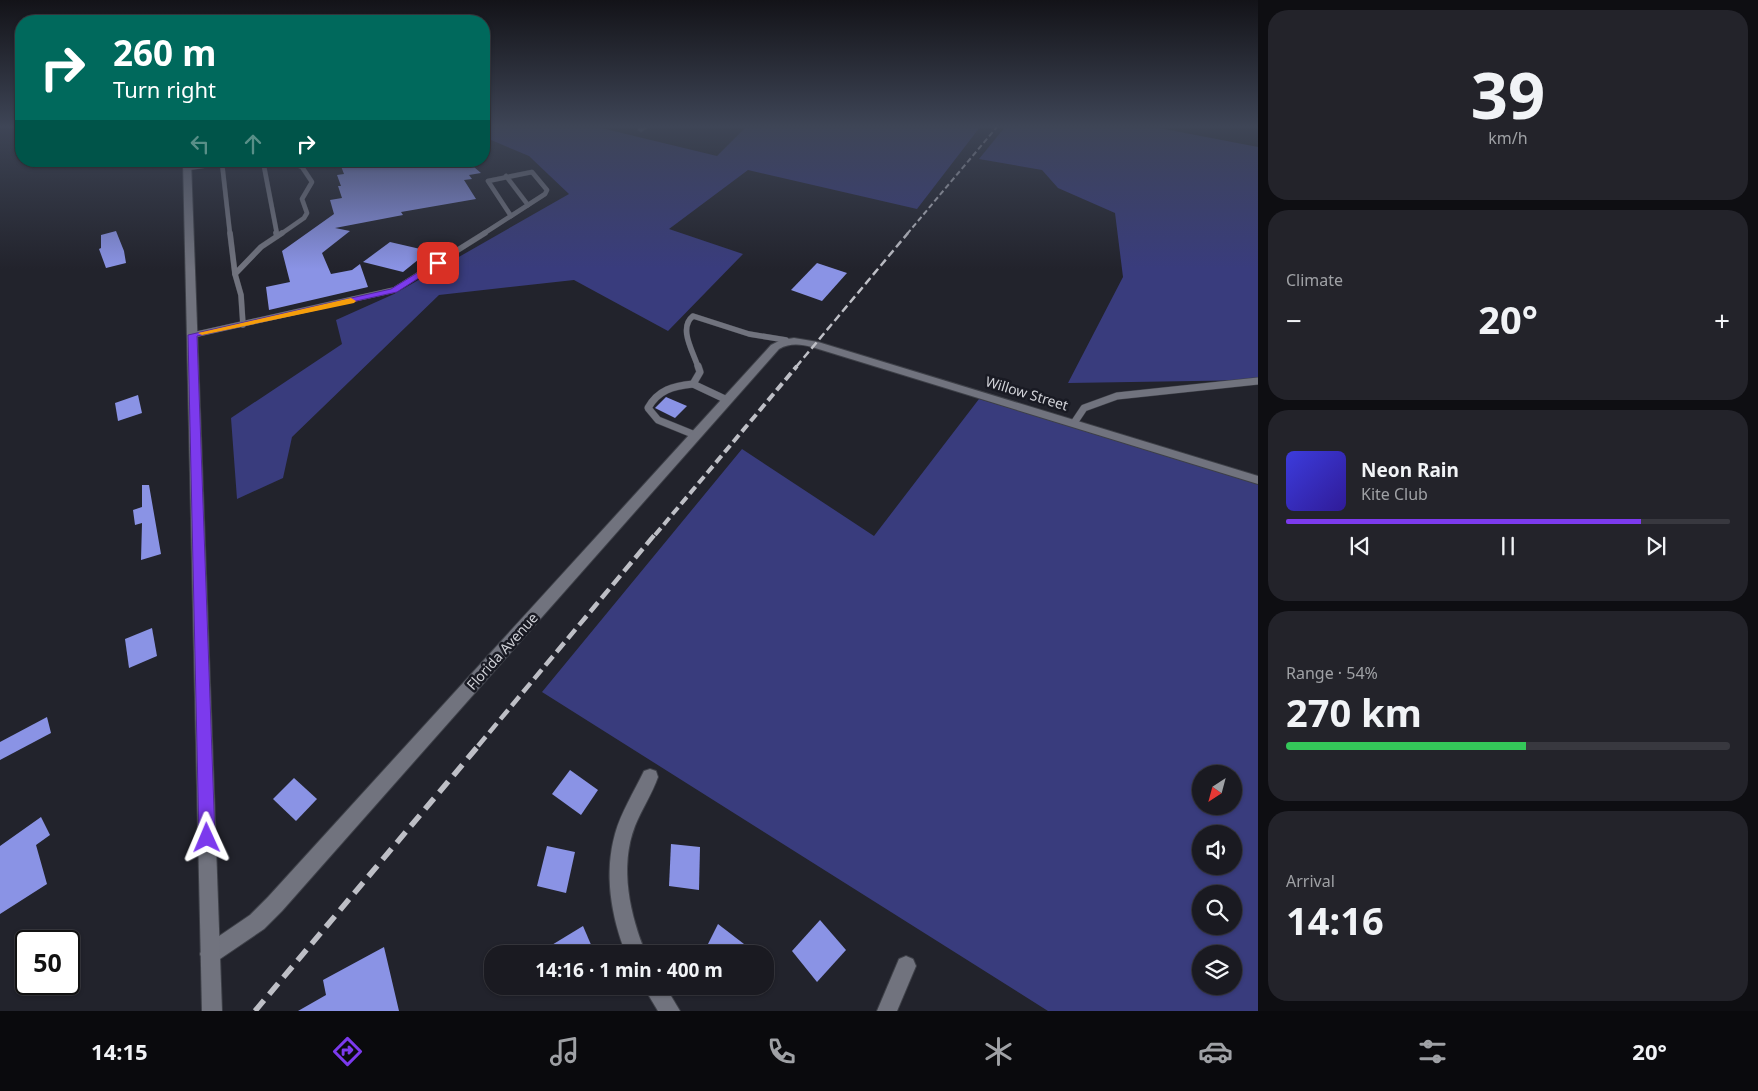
<!DOCTYPE html>
<html lang="en">
<head>
<meta charset="utf-8">
<style>
	body { margin:0; font-family:"Noto Sans",sans-serif; background:#23232a; color:#f1f3f6; height:100vh; display:flex; flex-direction:column; font-size:19px; white-space:nowrap }
	* { box-sizing:border-box; margin:0 }
	p { font-size:16px; color:#9fa1a5 }
	.icon { flex:none; width:28px; height:28px; fill:none; stroke:currentColor; stroke-width:2; stroke-linecap:round; stroke-linejoin:round }
	.map { position:relative; flex:1; overflow:hidden }
	.sheet { display:flex; flex-direction:column; gap:10px; padding:10px; background:#0e0e12; width:500px }
	.sheet>* { flex:none }
	.banner { position:absolute; left:15px; top:15px; width:475px; height:152px; border-radius:20px; box-shadow:0 1px 4px #0004,0 0 0 1px #38383f; background:#00695c; color:#fff; overflow:hidden }
	.needle { width:32px; rotate:216deg }
	.tools { position:absolute; left:1192px; top:765px; display:grid; gap:10px }
	.tools a { display:grid; place-items:center; width:50px; height:50px; border-radius:50%; background:#1a1a21; box-shadow:0 1px 4px #0004,0 0 0 1px #38383f; font-size:25px }
	.speed { position:absolute; left:15px; top:930px; display:flex; gap:10px; font-size:25px; font-weight:700; text-align:center }
	.speed>* { display:grid; place-content:center; width:65px; height:65px; border-radius:50%; background:#1a1a21; box-shadow:0 1px 4px #0004,0 0 0 1px #38383f; line-height:1 }
	.speed .limit { border:2px solid #111; border-radius:8px; background:#fff; color:#111 }
	.pin { position:absolute; display:grid; place-items:center; width:42px; height:42px; color:#fff; margin:-21px; border-radius:10px; box-shadow:0 2px 8px #0006 }
	.me { position:absolute; width:55px; margin:-28px; rotate:359deg; stroke-linejoin:round; filter:drop-shadow(0 0 4px #0008) }
	.turn { display:flex; align-items:center; gap:18px; height:105px; padding:0 15px; font-size:22px }
	.turn .icon { width:65px; height:65px; stroke-width:2.5 }
	.turn b { display:block; font-size:35px; line-height:42px }
	.lanes { display:flex; align-items:center; height:48px; padding:0 15px; background:#0003; justify-content:center; gap:25px; direction:ltr }
	.lanes .off { opacity:.35 }
	.big { font-size:38px; font-weight:700; line-height:1.1 }
	.sheet .card { flex:1; display:flex; flex-direction:column; justify-content:center; gap:8px; min-width:0; padding:0 18px; border-radius:20px; background:#23232a }
	.sheet .dial { align-items:center; gap:0 }
	.dial b { font-size:65px; line-height:1 }
	.song { display:flex; align-items:center; gap:15px }
	.cover { width:60px; height:60px; border-radius:8px; background:linear-gradient(135deg,hsl(240 70% 55%),hsl(250 70% 35%)) }
	.played { height:5px; border-radius:2px; background:linear-gradient(90deg,#7c3aed 80%,#38383f 80%) }
	.keys { display:flex; justify-content:space-around; direction:ltr }
	.heat { display:flex; justify-content:space-between; align-items:center; font-size:28px; direction:ltr }
	.charge { height:8px; border-radius:4px; background:linear-gradient(90deg,#34c759 54%,#38383f 0) }
	.trip { position:absolute; left:484px; top:945px; width:290px; height:50px; border-radius:20px; background:#1a1a21; box-shadow:0 1px 4px #0004,0 0 0 1px #38383f; font-weight:700; line-height:50px; text-align:center }
	.tabs { display:flex; height:80px; justify-content:space-around; align-items:center; background:#0a0a0d; color:#9fa1a5 }
	.tabs .icon { width:35px; height:35px }
	.tabs .current { color:#7c3aed }
	.tabs b { font-size:22px; color:#f1f3f6 }
	main { display:flex; flex:1; min-height:0 }
	.map>svg:first-child { display:block }
</style>
</head>
<body>
<main>
<div class="map">
<svg width="1258" height="1011" viewBox="0 0 1258 1011">
	<rect width="100%" height="100%" fill="#22232c"/>
	<g fill="#393c7d" fill-rule="evenodd">
		<polygon points="484,127 597,127 717,156 746,127 980,127 917,209 748,170 669,229 743,254 668,331 574,280 439,295 292,437 283,478 237,499 231,418 342,344 336,320 394,294 569,194 529,156 484,137"/>
		<polygon points="1005,127 1154,127 1258,147 1258,380 1068,383 1123,277 1115,213 1058,188 1042,170 979,159"/>
		<path d="M 979,399 L 1258,482 L 1258,1011 L 1048,1011 L 542,692 L 742,449 L 874,536 ZM 1201,774 L 1234,774 L 1234,806 L 1201,806 ZM 1201,834 L 1234,834 L 1234,866 L 1201,866 ZM 1201,894 L 1234,894 L 1234,926 L 1201,926 ZM 1201,954 L 1234,954 L 1234,986 L 1201,986 Z"/>
	</g>
	<g fill="#8a93e5">
		<polygon points="339,161 467,161 481,173 469,175 472,179 464,180 476,199 401,212 403,215 335,228 350,231 322,253 331,274 352,270 360,264 368,287 269,310 266,287 290,282 282,251 334,214 330,200 342,198 338,186 341,186 337,175 344,174"/>
		<polygon points="116,231 124,251 126,263 106,268 99,249 101,248 101,235"/>
		<polygon points="390,242 429,251 403,272 363,262"/>
		<polygon points="817,263 847,273 822,301 791,290"/>
		<polygon points="138,395 142,413 118,421 115,403"/>
		<polygon points="666,397 687,406 675,418 655,408"/>
		<polygon points="142,485 149,485 161,554 141,560 142,523 135,525 133,510 142,507"/>
		<polygon points="152,628 157,656 129,668 125,639"/>
		<polygon points="47,717 51,733 0,760 0,742"/>
		<polygon points="570,770 598,790 581,815 552,794"/>
		<polygon points="294,778 317,799 296,821 273,799"/>
		<polygon points="41,817 50,835 36,845 47,884 0,914 0,846"/>
		<polygon points="671,844 700,847 699,890 669,886"/>
		<polygon points="547,846 575,852 566,893 537,886"/>
		<polygon points="820,920 846,950 817,982 792,951"/>
		<polygon points="718,924 757,954 703,954"/>
		<polygon points="583,926 595,954 537,954"/>
		<polygon points="384,947 399,1011 298,1011 326,995 323,980"/>
	</g>
	<g fill="none" stroke-linecap="round" stroke-linejoin="round">
		<g stroke="#3e4048" stroke-width="5">
			<g id="lane-far2">
				<polyline points="263,161 277,234"/>
				<polyline points="222,163 230,234"/>
				<polyline points="188,168 239,161"/>
				<polygon points="532,172 547,190 545,194 511,216 488,181"/>
				<polyline points="506,176 528,205"/>
				<polyline points="281,234 304,218 307,213 302,199 312,182 302,167 285,161"/>
				<polyline points="483,234 511,216"/>
			</g>
		</g>
		<g stroke="#3e4048" stroke-width="6">
			<g id="lane-far1">
				<polyline points="230,233 235,274"/>
				<polyline points="276,233 277,236"/>
				<polyline points="243,325 241,295 235,274 261,247 282,233"/>
				<polyline points="193,335 394,290 485,233"/>
				<path d="M 698,367 C 693,351 678,328 693,316 L 749,334 L 786,340"/>
			</g>
		</g>
		<g stroke="#3e4048" stroke-width="8">
			<g id="lane">
				<polyline points="698,366 700,372 693,384 727,400"/>
				<path d="M 693,384 C 673,386 658,390 648,408 L 658,420 L 695,435"/>
				<polyline points="1074,423 1084,408 1117,396 1258,381"/>
			</g>
		</g>
		<g stroke="#3e4048" stroke-width="2">
			<g id="street">
				<polygon points="640,127 648,127 641,132 638,130"/>
				<path d="M 794,338 L 818,342 L 1258,476 L 1258,484 L 812,347 C 800,344 790,343 779,349 L 282,911 L 264,929 L 217,961 L 210,964 L 203,961 L 200,954 L 203,947 L 250,915 L 268,897 L 771,345 L 781,340 Z"/>
				<path d="M 650,769 L 656,771 L 658,777 C 652,794 642,809 635,826 C 619,867 630,915 646,954 L 626,954 C 611,916 604,873 615,834 C 621,812 634,792 644,771 Z"/>
				<polygon points="906,956 913,959 916,966 897,1011 877,1011 899,959"/>
				<polygon points="643,986 665,986 680,1011 658,1011"/>
			</g>
		</g>
		<g stroke="#3e4048" stroke-width="2">
			<polygon id="secondary" points="183,161 191,161 222,1011 202,1011"/>
		</g>
		<use href="#lane-far2" stroke="#71737e" stroke-width="4.5"/>
		<use href="#lane-far1" stroke="#71737e" stroke-width="5.5"/>
		<use href="#lane" stroke="#71737e" stroke-width="7"/>
		<use href="#street" fill="#71737e" fill-rule="evenodd"/>
		<use href="#secondary" fill="#71737e" fill-rule="evenodd"/>
		<polyline stroke="#bebfc6" stroke-width="2" stroke-dasharray="5.5 3" stroke-linecap="butt" points="907,234 997,127"/>
		<polyline stroke="#bebfc6" stroke-width="2.5" stroke-dasharray="8 4" stroke-linecap="butt" points="796,367 908,233"/>
		<polyline stroke="#bebfc6" stroke-width="4" stroke-dasharray="9 4.5" stroke-linecap="butt" points="655,535 797,366"/>
		<polyline stroke="#bebfc6" stroke-width="4.5" stroke-dasharray="12 5.5" stroke-linecap="butt" points="478,746 656,533"/>
		<polyline stroke="#bebfc6" stroke-width="5.5" stroke-dasharray="14 8" stroke-linecap="butt" points="255,1011 479,745"/>
	</g>
	<linearGradient id="sky" x2="0" y2="1"><stop stop-color="#131318"/><stop offset="0.47" stop-color="#3e4556"/><stop offset="1" stop-color="#3e4556" stop-opacity="0"/></linearGradient>
	<rect width="1258" height="269" fill="url(#sky)"/>
	<polygon fill="#7c3aed" stroke="#51269a" points="435,262 442,263 397,292 197,336 215,838 213,844 207,846 202,844 199,838 188,335 391,289"/>
	<polygon fill="#f59e0b" points="351,298 356,301 354,303 202,335 198,333"/>
	<g text-anchor="middle" dominant-baseline="central" stroke-width="5" stroke-linejoin="round" paint-order="stroke">
		<g font-size="14" fill="#d1d2d8" stroke="#191a23">
			<text transform="translate(1027 393) rotate(17)">Willow Street</text>
			<text transform="translate(502 651) rotate(-48)">Florida Avenue</text>
		</g>
	</g>
</svg>
<div class="tools">
<a><svg class="needle" viewBox="-14 -14 28 28"><path d="M0-13l5 13h-10z" fill="#e53935"/><path d="M0 13l5-13h-10z" fill="#9fa1a5"/></svg></a>
<a><svg class="icon" aria-label="sound" viewBox="0 0 24 24"><path d="M4 9h4l5-4v14l-5-4H4zM17 9q2 3 0 6"/></svg></a>
<a><svg class="icon" aria-label="search" viewBox="0 0 24 24"><circle cx="10" cy="10" r="6"/><path d="M15 15l6 6"/></svg></a>
<a><svg class="icon" aria-label="layers" viewBox="0 0 24 24"><path d="M12 4l9 5-9 5-9-5zM3 14l9 5 9-5"/></svg></a>
</div>
<div class="speed"><div class="limit">50</div></div>
<div class="pin" style="left:438px;top:263px;background:#d93025"><svg class="icon" aria-label="arrive" viewBox="0 0 24 24"><path d="M6 21V4h12l-3 4 3 4H6"/></svg></div>
<svg class="me" style="left:207px;top:838px" viewBox="-20 -20 40 40"><path d="M0-17L14 15 0 8-14 15z" fill="#7c3aed" stroke="#fff" stroke-width="4"/></svg>
<div class="trip">14:16 · 1 min · 400 m</div>
<div class="banner">
<div class="turn"><svg class="icon" aria-label="right" viewBox="0 0 24 24"><path d="M7 20v-9h11M14 6l5 5-5 5"/></svg><div><b>260 m</b>Turn right</div></div>
<div class="lanes"><svg class="icon off" aria-label="left" viewBox="0 0 24 24"><path d="M17 20v-9H6M10 6l-5 5 5 5"/></svg><svg class="icon off" aria-label="ahead" viewBox="0 0 24 24"><path d="M12 20V5M6 11l6-6 6 6"/></svg><svg class="icon" aria-label="right" viewBox="0 0 24 24"><path d="M7 20v-9h11M14 6l5 5-5 5"/></svg></div>
</div>
</div>
<section class="sheet">
<div class="card dial"><b>39</b><p>km/h</p></div>
<div class="card"><p>Climate</p>
<div class="heat"><a>−</a><b class="big">20°</b><a>+</a></div>
</div>
<div class="card">
<div class="song"><i class="cover"></i><div><b>Neon Rain</b><p>Kite Club</p></div></div>
<div class="played"></div>
<div class="keys"><svg class="icon" aria-label="previous" viewBox="0 0 24 24"><path d="M18 5L8 12l10 7zM5 5v14"/></svg><svg class="icon" aria-label="pause" viewBox="0 0 24 24"><path d="M8 5v14M16 5v14"/></svg><svg class="icon" aria-label="next" viewBox="0 0 24 24"><path d="M6 5l10 7-10 7zM19 5v14"/></svg></div>
</div>
<div class="card"><p>Range · 54%</p><b class="big">270 km</b><div class="charge"></div></div>
<div class="card"><p>Arrival</p><b class="big">14:16</b></div>
</section>
</main>
<nav class="tabs">
<b>14:15</b>
<svg class="icon current" aria-label="directions" viewBox="0 0 24 24"><path d="M12 3l9 9-9 9-9-9zM9 14v-3h6M13 9l2 2-2 2"/></svg>
<svg class="icon" aria-label="music" viewBox="0 0 24 24"><path d="M9 18V5l10-2v13"/><circle cx="6" cy="18" r="3"/><circle cx="16" cy="16" r="3"/></svg>
<svg class="icon" aria-label="phone" viewBox="0 0 24 24"><path d="M5 4h4l2 5-3 2q2 4 5 5l2-3 5 2v4C11 20 4 13 5 4z"/></svg>
<svg class="icon" aria-label="climate" viewBox="0 0 24 24"><path d="M12 3v18M4 7l16 10M4 17L20 7"/></svg>
<svg class="icon" aria-label="car" viewBox="0 0 24 24"><path d="M5 17H2v-5l4-1 3-4h7l3 4 3 1v5h-3M9 17h6M6 11h13"/><circle cx="7" cy="17" r="2"/><circle cx="17" cy="17" r="2"/></svg>
<svg class="icon" aria-label="filters" viewBox="0 0 24 24"><path d="M4 7h16M4 17h16"/><circle cx="9" cy="7" r="2"/><circle cx="15" cy="17" r="2"/></svg>
<b>20°</b>
</nav>
</body>
</html>
